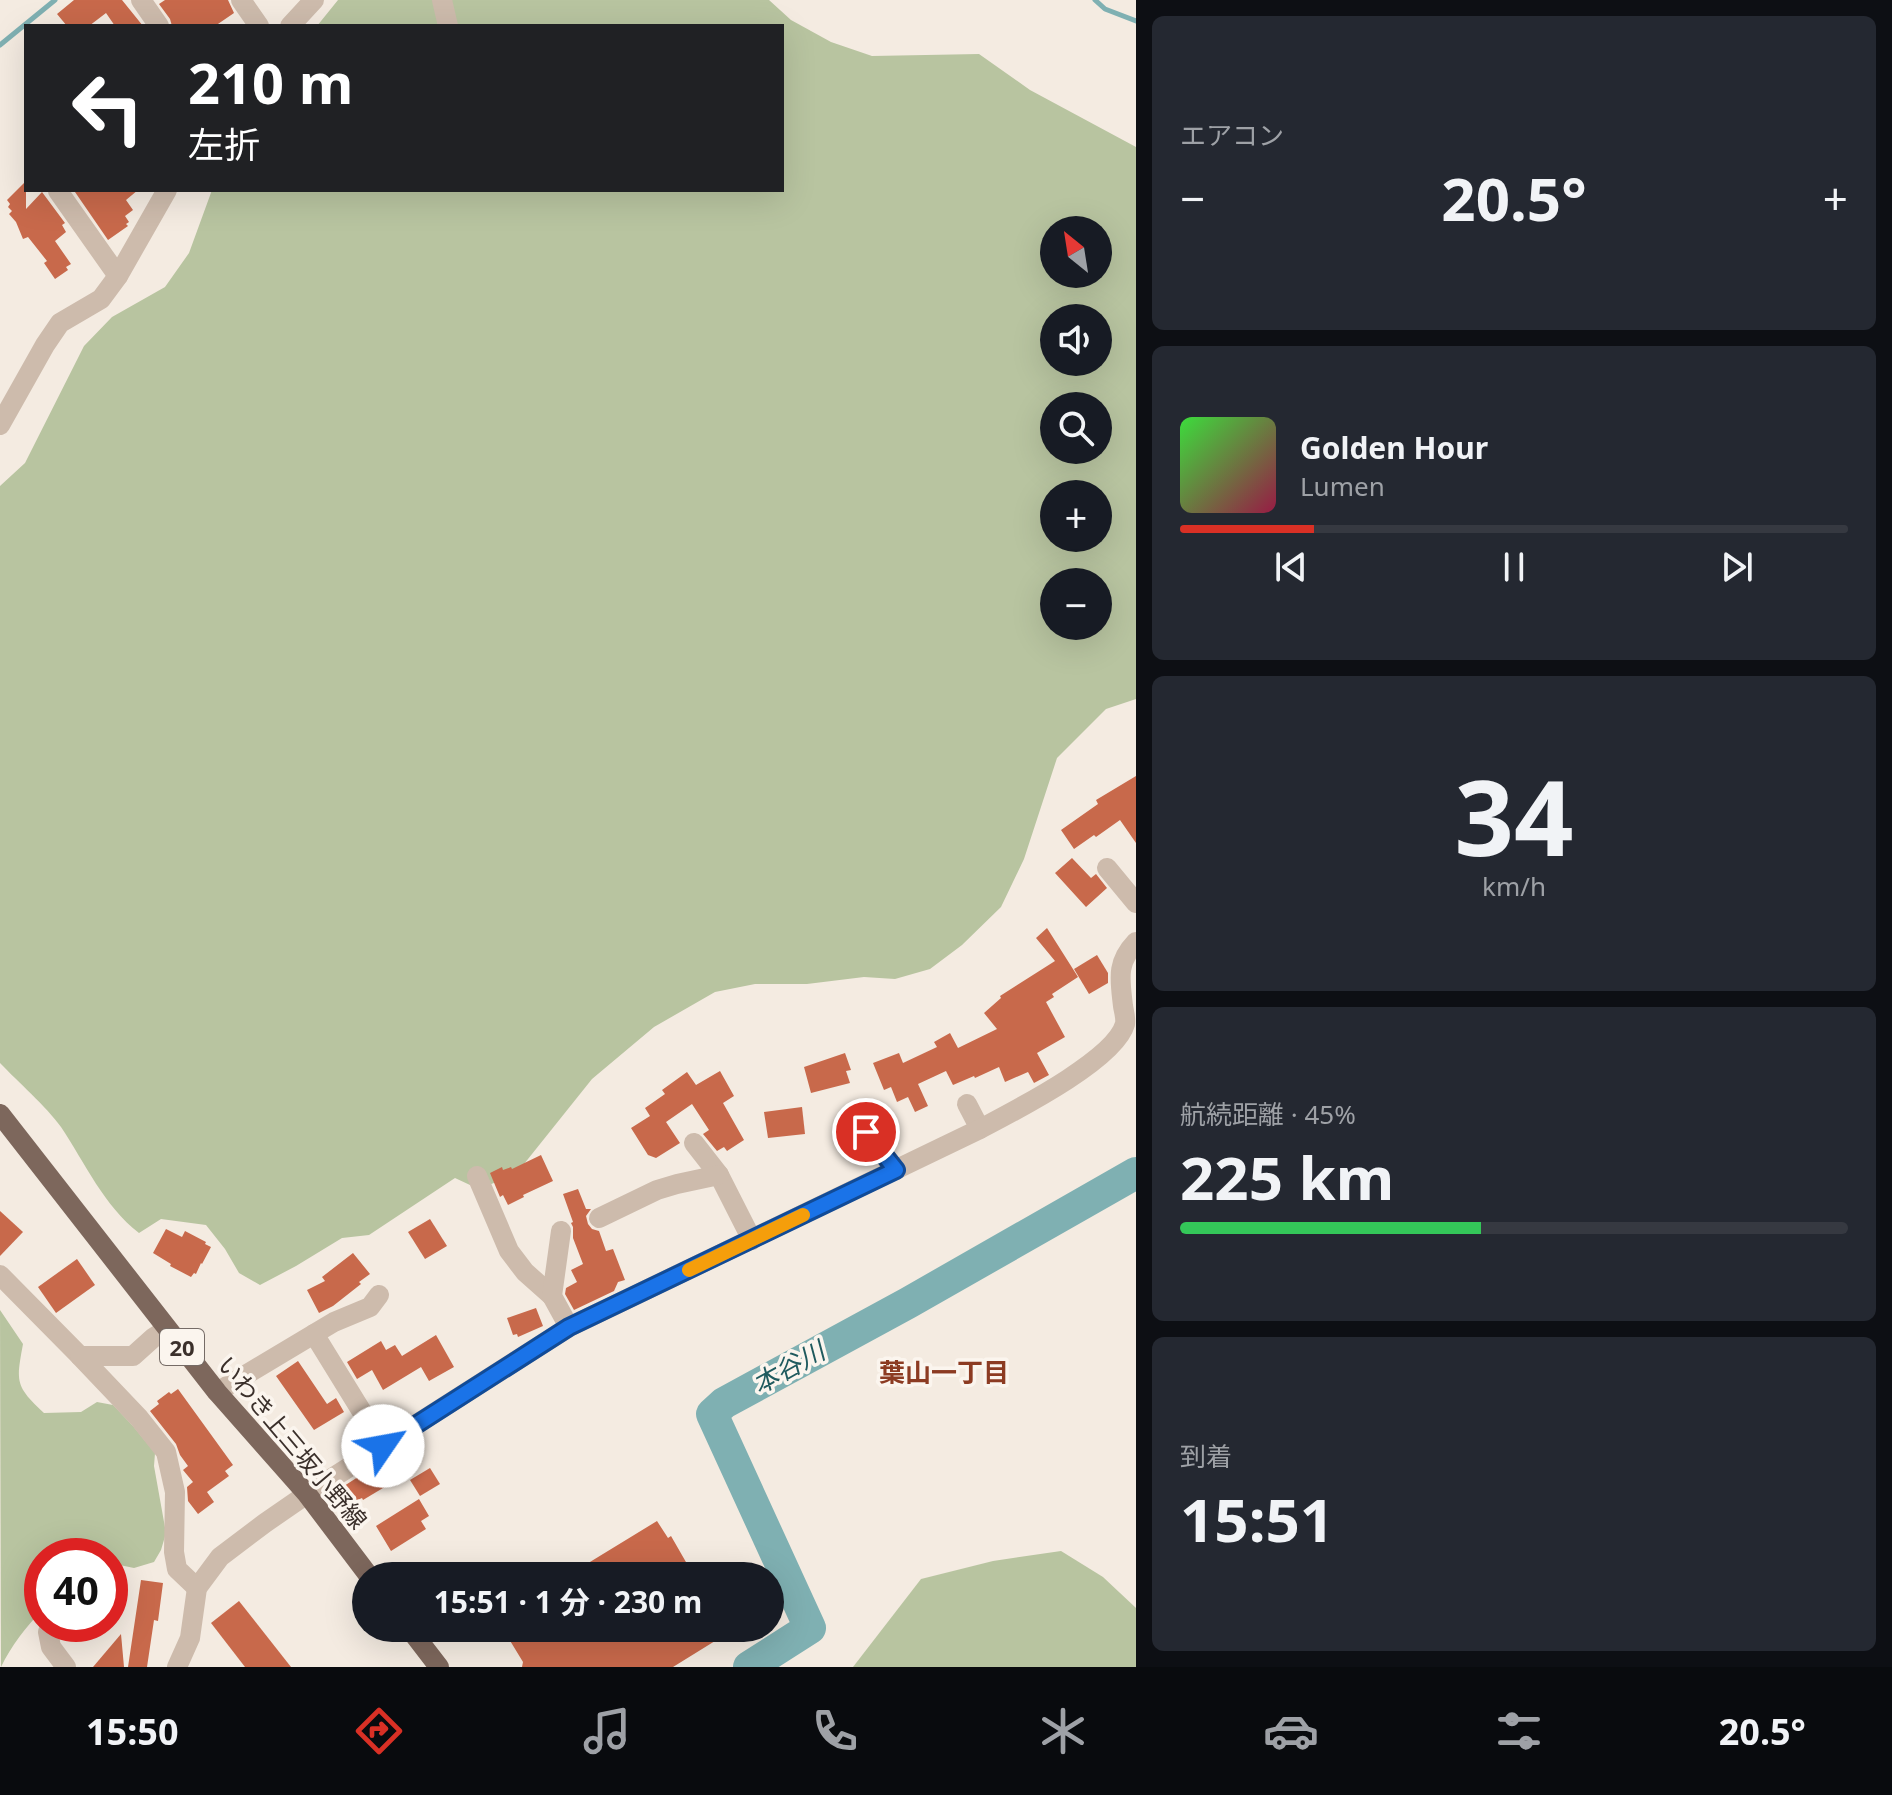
<!DOCTYPE html>
<html lang="ja">
<head>
<meta charset="utf-8">
<style>
	body { margin:0; font-family:"Noto Sans","Noto Sans JP",sans-serif; background:#242831; color:#f1f3f6; height:100vh; display:flex; flex-direction:column; font-size:30px; white-space:nowrap }
	* { box-sizing:border-box; margin:0 }
	p { font-size:26px; color:#9ea1a6 }
	.icon { flex:none; width:44px; height:44px; fill:none; stroke:currentColor; stroke-width:2; stroke-linecap:round; stroke-linejoin:round }
	.map { position:relative; flex:1; overflow:hidden }
	.side { display:flex; flex-direction:column; gap:16px; padding:16px; background:#0d0f14; width:756px }
	.side>* { flex:none }
	.banner { position:absolute; left:24px; top:24px; width:760px; height:168px; border-radius:0px; box-shadow:0 8px 32px #0002; background:#202124; color:#fff; overflow:hidden }
	.needle { width:52px; rotate:330deg }
	.fabs { position:absolute; left:1040px; top:216px; display:grid; gap:16px }
	.fabs a { display:grid; place-items:center; width:72px; height:72px; border-radius:50%; background:#171b24; box-shadow:0 8px 32px #0002; font-size:40px }
	.speed { position:absolute; left:24px; top:1538px; display:flex; gap:16px; font-size:40px; font-weight:700; text-align:center }
	.speed>* { display:grid; place-content:center; width:104px; height:104px; border-radius:50%; background:#171b24; box-shadow:0 8px 32px #0002; line-height:1 }
	.speed .limit { border:12px solid #d22; background:#fff; color:#111 }
	.pin { position:absolute; display:grid; place-items:center; width:68px; height:68px; color:#fff; margin:-34px; border:4px solid #fff; border-radius:50%; box-shadow:0 2px 8px #0007 }
	.me { position:absolute; width:88px; margin:-44px; rotate:57deg; stroke-linejoin:round; filter:drop-shadow(0 0 6px #0008) }
	.turn { display:flex; align-items:center; gap:28px; height:168px; padding:0 32px; font-size:36px }
	.turn .icon { width:104px; height:104px; stroke-width:2.5 }
	.turn b { display:block; font-size:56px; line-height:68px }
	.big { font-size:60px; font-weight:700; line-height:1.1 }
	.side .card { flex:1; display:flex; flex-direction:column; justify-content:center; gap:12px; min-width:0; padding:0 28px; border-radius:12px; background:#242831 }
	.side .dial { align-items:center; gap:0 }
	.dial b { font-size:104px; line-height:1 }
	.song { display:flex; align-items:center; gap:24px }
	.cover { width:96px; height:96px; border-radius:12px; background:linear-gradient(135deg,hsl(120 70% 55%),hsl(340 70% 35%)) }
	.played { height:8px; border-radius:4px; background:linear-gradient(90deg,#d93025 20%,#363941 20%) }
	.keys { display:flex; justify-content:space-around; direction:ltr }
	.heat { display:flex; justify-content:space-between; align-items:center; font-size:44px; direction:ltr }
	.charge { height:12px; border-radius:6px; background:linear-gradient(90deg,#34c759 45%,#363941 0) }
	.trip { position:absolute; left:352px; top:1562px; width:432px; height:80px; border-radius:40px; background:#171b24; box-shadow:0 8px 32px #0002; font-weight:700; line-height:80px; text-align:center }
	.tabs { display:flex; height:128px; justify-content:space-around; align-items:center; background:#090b0e; color:#9ea1a6 }
	.tabs .icon { width:56px; height:56px }
	.tabs .current { color:#d93025 }
	.tabs b { font-size:36px; color:#f1f3f6 }
	main { display:flex; flex:1; min-height:0 }
	.map>svg:first-child { display:block }
</style>
</head>
<body>
<main>
<div class="map">
<svg width="1136" height="1667" viewBox="0 0 1136 1667">
	<rect width="100%" height="100%" fill="#f4ebe1"/>
	<g fill="#b8c4a0" fill-rule="evenodd">
		<path d="M 338,0 L 769,0 L 791,20 L 831,42 L 872,56 L 979,54 L 1030,90 L 1136,147 L 1136,699 L 1106,709 L 1057,758 L 1024,859 L 1001,907 L 962,945 L 930,969 L 895,979 L 864,977 L 807,984 L 755,984 L 715,992 L 654,1027 L 592,1079 L 524,1164 L 507,1178 L 486,1186 L 470,1185 L 455,1178 L 369,1235 L 342,1238 L 296,1266 L 260,1285 L 239,1273 L 225,1249 L 206,1225 L 161,1219 L 139,1233 C 104,1206 85,1163 61,1127 C 46,1106 18,1082 0,1063 L 0,486 L 25,463 L 84,346 L 112,317 L 165,287 L 189,253 L 212,190 L 782,190 L 782,26 L 317,26 ZM 1054,230 L 1098,230 L 1098,274 L 1054,274 ZM 1054,318 L 1098,318 L 1098,362 L 1054,362 ZM 1054,406 L 1098,406 L 1098,450 L 1054,450 ZM 1054,494 L 1098,494 L 1098,538 L 1054,538 ZM 1054,582 L 1098,582 L 1098,626 L 1054,626 Z"/>
		<path d="M 0,1310 L 23,1344 C 16,1382 15,1386 44,1413 L 81,1412 L 97,1402 L 113,1405 L 133,1426 L 155,1453 L 154,1466 L 166,1533 L 161,1550 L 154,1562 L 134,1568 L 110,1563 L 110,1556 L 42,1556 L 42,1610 C 26,1627 11,1646 1,1667 Z"/>
		<polygon points="1061,1551 1103,1577 1136,1608 1136,1667 853,1667 921,1579 993,1561"/>
	</g>
	<g fill="none" stroke-linecap="round" stroke-linejoin="round">
		<g stroke="#7fb0b2" stroke-width="5">
			<polyline points="1095,0 1105,9 1136,21"/>
			<polyline points="0,45 55,0"/>
		</g>
		<polyline stroke="#7fb0b2" stroke-width="32" points="749,1667 810,1628 712,1414 724,1403 908,1303 1136,1173"/>
	</g>
	<g fill="#c8694b">
		<polygon points="74,0 122,0 143,26 115,26 106,13 89,26 67,26 57,14"/>
		<polygon points="165,0 228,0 234,13 215,26 172,26 170,19 159,4"/>
		<polygon points="26,181 26,209 42,192 65,223 62,225 66,232 55,241 71,264 66,267 68,270 55,279 44,263 47,261 28,237 23,239 16,222 9,214 12,211 8,207 10,204 7,200"/>
		<polygon points="78,190 138,190 126,200 133,210 125,216 129,222 126,224 128,226 108,240 75,192"/>
		<polygon points="1136,776 1136,843 1120,820 1096,837 1094,835 1074,849 1061,830 1098,804 1096,800"/>
		<polygon points="1072,858 1091,878 1096,874 1107,888 1086,907 1055,873"/>
		<polygon points="1047,928 1078,977 1052,994 1054,997 1046,1002 1065,1037 1037,1053 1049,1075 1034,1083 1028,1072 1005,1082 999,1067 975,1078 974,1076 953,1085 946,1071 918,1084 928,1106 915,1112 908,1097 897,1102 891,1087 884,1090 873,1063 899,1053 903,1063 937,1047 934,1042 950,1033 958,1048 997,1029 984,1013 1001,998 1000,996 1055,961 1036,938"/>
		<polygon points="1097,955 1108,973 1108,983 1089,994 1074,969"/>
		<polygon points="845,1053 851,1070 846,1071 850,1083 811,1093 804,1067"/>
		<polygon points="720,1071 734,1096 723,1103 744,1140 727,1151 724,1147 717,1151 703,1134 709,1130 692,1104 666,1122 680,1143 656,1158 648,1155 631,1128 650,1116 645,1108 665,1094 662,1090 687,1072 696,1085"/>
		<polygon points="802,1107 805,1134 768,1138 764,1112"/>
		<polygon points="541,1155 553,1181 523,1195 524,1197 508,1205 503,1195 500,1197 490,1173 502,1167 503,1170 511,1167 512,1169"/>
		<polygon points="578,1189 586,1209 591,1209 586,1216 588,1224 592,1229 599,1231 606,1251 613,1249 625,1280 618,1282 614,1291 574,1310 565,1294 566,1288 577,1282 571,1270 583,1264 573,1238 573,1227 571,1223 573,1222 563,1194"/>
		<polygon points="0,1211 23,1232 0,1256"/>
		<polygon points="430,1219 447,1246 425,1259 408,1232"/>
		<polygon points="166,1229 182,1237 185,1231 206,1242 205,1244 211,1247 202,1264 201,1263 196,1274 194,1273 191,1277 170,1266 171,1264 153,1253"/>
		<polygon points="353,1253 370,1274 359,1282 361,1284 333,1306 319,1313 307,1290 325,1281 322,1277"/>
		<polygon points="77,1259 95,1285 56,1313 38,1287"/>
		<polygon points="536,1308 543,1326 518,1337 517,1334 513,1335 507,1318"/>
		<polygon points="436,1335 454,1367 429,1381 421,1367 383,1390 372,1370 357,1379 347,1362 381,1341 386,1350 395,1345 402,1356"/>
		<polygon points="298,1361 327,1404 336,1398 344,1412 314,1430 276,1376"/>
		<polygon points="178,1389 233,1465 225,1471 229,1476 207,1492 214,1502 198,1514 188,1501 187,1487 193,1482 183,1470 188,1466 180,1455 176,1444 150,1411 159,1404 157,1401 169,1392 171,1394"/>
		<polygon points="386,1459 398,1479 363,1500 362,1498 353,1502 344,1486"/>
		<polygon points="430,1468 440,1484 420,1496 410,1480"/>
		<polygon points="419,1499 429,1516 421,1521 426,1529 391,1551 376,1526"/>
		<polygon points="657,1521 668,1538 671,1536 694,1576 567,1576"/>
		<polygon points="141,1580 163,1583 158,1621 154,1620 147,1667 128,1667"/>
		<polygon points="239,1601 291,1667 245,1667 211,1623"/>
		<polygon points="572,1628 659,1628 663,1634 672,1628 736,1628 673,1667 522,1667 523,1662 509,1639 525,1630 531,1640 537,1636 541,1641 545,1638 548,1642"/>
		<polygon points="121,1634 124,1667 93,1667"/>
	</g>
	<g fill="none" stroke-linecap="round" stroke-linejoin="round">
		<g stroke="#cdbbac" stroke-width="20">
			<polyline points="141,0 159,26"/>
			<polyline points="241,0 259,26"/>
			<polyline points="442,0 448,26"/>
			<polyline points="290,26 314,0"/>
			<polyline points="58,191 118,276"/>
			<polyline points="0,425 45,345 60,323 101,299 118,276 167,190"/>
			<polyline points="1107,868 1136,903"/>
			<polyline points="967,1104 980,1129"/>
			<polyline points="851,1114 896,1170"/>
			<polyline points="694,1143 719,1175 752,1240"/>
			<polyline points="477,1176 509,1251 525,1272 552,1296"/>
			<polyline points="599,1218 657,1190 677,1184 719,1175"/>
			<polyline points="561,1231 552,1296 569,1327"/>
			<polyline points="0,1275 80,1356 133,1356 153,1338 167,1329"/>
			<polyline points="314,1334 383,1446"/>
			<polyline points="80,1356 139,1418 166,1452 175,1492 174,1552 177,1569 197,1588"/>
			<polyline points="217,1392 334,1322 370,1307 379,1295"/>
			<polyline points="48,1632 51,1647 66,1667"/>
			<path d="M 177,1667 L 190,1638 L 197,1588 L 220,1557 L 265,1523 L 307,1494 L 569,1327 L 980,1129 C 1014,1111 1115,1060 1125,1024 C 1126,1018 1124,1012 1123,1006 C 1120,979 1116,963 1136,942"/>
		</g>
		<g stroke="#7d675c" stroke-width="20">
			<polyline points="0,1114 217,1392 307,1494 369,1576"/>
			<polyline points="409,1628 439,1667"/>
		</g>
	</g>
	<g fill="none" stroke-linecap="round" stroke-linejoin="round">
		<g stroke="#114b97" stroke-width="20">
			<polyline id="route" points="383,1446 569,1327 896,1170 866,1132"/>
		</g>
		<use href="#route" stroke="#1a73e8" stroke-width="14"/>
		<polyline stroke="#f59e0b" stroke-width="14" points="689,1270 803,1215"/>
	</g>
	<g text-anchor="middle" dominant-baseline="central" stroke-width="7" stroke-linejoin="round" paint-order="stroke">
		<rect fill="#fbf5ee" stroke="#756b66" stroke-width="2" x="160" y="1329" width="44" height="36" rx="6"/>
		<g font-size="22" font-weight="bold" fill="#3b302b">
			<text x="182" y="1347">20</text>
		</g>
		<g font-size="24" fill="#3b302b" stroke="#fbf5ee">
			<text transform="translate(293 1442) rotate(50)">いわき上三坂小野線</text>
		</g>
		<g font-size="26" font-style="italic" fill="#1f5a5e" stroke="#fbf5ee">
			<text transform="translate(788 1367) rotate(-29)">本谷川</text>
		</g>
		<g font-size="26" font-weight="bold" fill="#8c3b22" stroke="#fbf5ee">
			<text x="944" y="1372">葉山一丁目</text>
		</g>
	</g>
</svg>
<div class="fabs">
<a><svg class="needle" viewBox="-14 -14 28 28"><path d="M0-13l5 13h-10z" fill="#e53935"/><path d="M0 13l5-13h-10z" fill="#9ea1a6"/></svg></a>
<a><svg class="icon" aria-label="sound" viewBox="0 0 24 24"><path d="M4 9h4l5-4v14l-5-4H4zM17 9q2 3 0 6"/></svg></a>
<a><svg class="icon" aria-label="search" viewBox="0 0 24 24"><circle cx="10" cy="10" r="6"/><path d="M15 15l6 6"/></svg></a>
<a>+</a>
<a>−</a>
</div>
<div class="speed"><div class="limit">40</div></div>
<div class="pin" style="left:866px;top:1132px;background:#d93025"><svg class="icon" aria-label="arrive" viewBox="0 0 24 24"><path d="M6 21V4h12l-3 4 3 4H6"/></svg></div>
<svg class="me" style="left:383px;top:1446px" viewBox="-20 -20 40 40"><circle r="19" fill="#fff"/><path d="M0-13L10 11 0 6-10 11z" fill="#1a73e8"/></svg>
<div class="trip">15:51 · 1 分 · 230 m</div>
<div class="banner">
<div class="turn"><svg class="icon" aria-label="left" viewBox="0 0 24 24"><path d="M17 20v-9H6M10 6l-5 5 5 5"/></svg><div><b>210 m</b>左折</div></div>
</div>
</div>
<section class="side">
<div class="card"><p>エアコン</p>
<div class="heat"><a>−</a><b class="big">20.5°</b><a>+</a></div>
</div>
<div class="card">
<div class="song"><i class="cover"></i><div><b>Golden Hour</b><p>Lumen</p></div></div>
<div class="played"></div>
<div class="keys"><svg class="icon" aria-label="previous" viewBox="0 0 24 24"><path d="M18 5L8 12l10 7zM5 5v14"/></svg><svg class="icon" aria-label="pause" viewBox="0 0 24 24"><path d="M8 5v14M16 5v14"/></svg><svg class="icon" aria-label="next" viewBox="0 0 24 24"><path d="M6 5l10 7-10 7zM19 5v14"/></svg></div>
</div>
<div class="card dial"><b>34</b><p>km/h</p></div>
<div class="card"><p>航続距離 · 45%</p><b class="big">225 km</b><div class="charge"></div></div>
<div class="card"><p>到着</p><b class="big">15:51</b></div>
</section>
</main>
<nav class="tabs">
<b>15:50</b>
<svg class="icon current" aria-label="directions" viewBox="0 0 24 24"><path d="M12 3l9 9-9 9-9-9zM9 14v-3h6M13 9l2 2-2 2"/></svg>
<svg class="icon" aria-label="music" viewBox="0 0 24 24"><path d="M9 18V5l10-2v13"/><circle cx="6" cy="18" r="3"/><circle cx="16" cy="16" r="3"/></svg>
<svg class="icon" aria-label="phone" viewBox="0 0 24 24"><path d="M5 4h4l2 5-3 2q2 4 5 5l2-3 5 2v4C11 20 4 13 5 4z"/></svg>
<svg class="icon" aria-label="climate" viewBox="0 0 24 24"><path d="M12 3v18M4 7l16 10M4 17L20 7"/></svg>
<svg class="icon" aria-label="car" viewBox="0 0 24 24"><path d="M5 17H2v-5l4-1 3-4h7l3 4 3 1v5h-3M9 17h6M6 11h13"/><circle cx="7" cy="17" r="2"/><circle cx="17" cy="17" r="2"/></svg>
<svg class="icon" aria-label="filters" viewBox="0 0 24 24"><path d="M4 7h16M4 17h16"/><circle cx="9" cy="7" r="2"/><circle cx="15" cy="17" r="2"/></svg>
<b>20.5°</b>
</nav>
</body>
</html>
